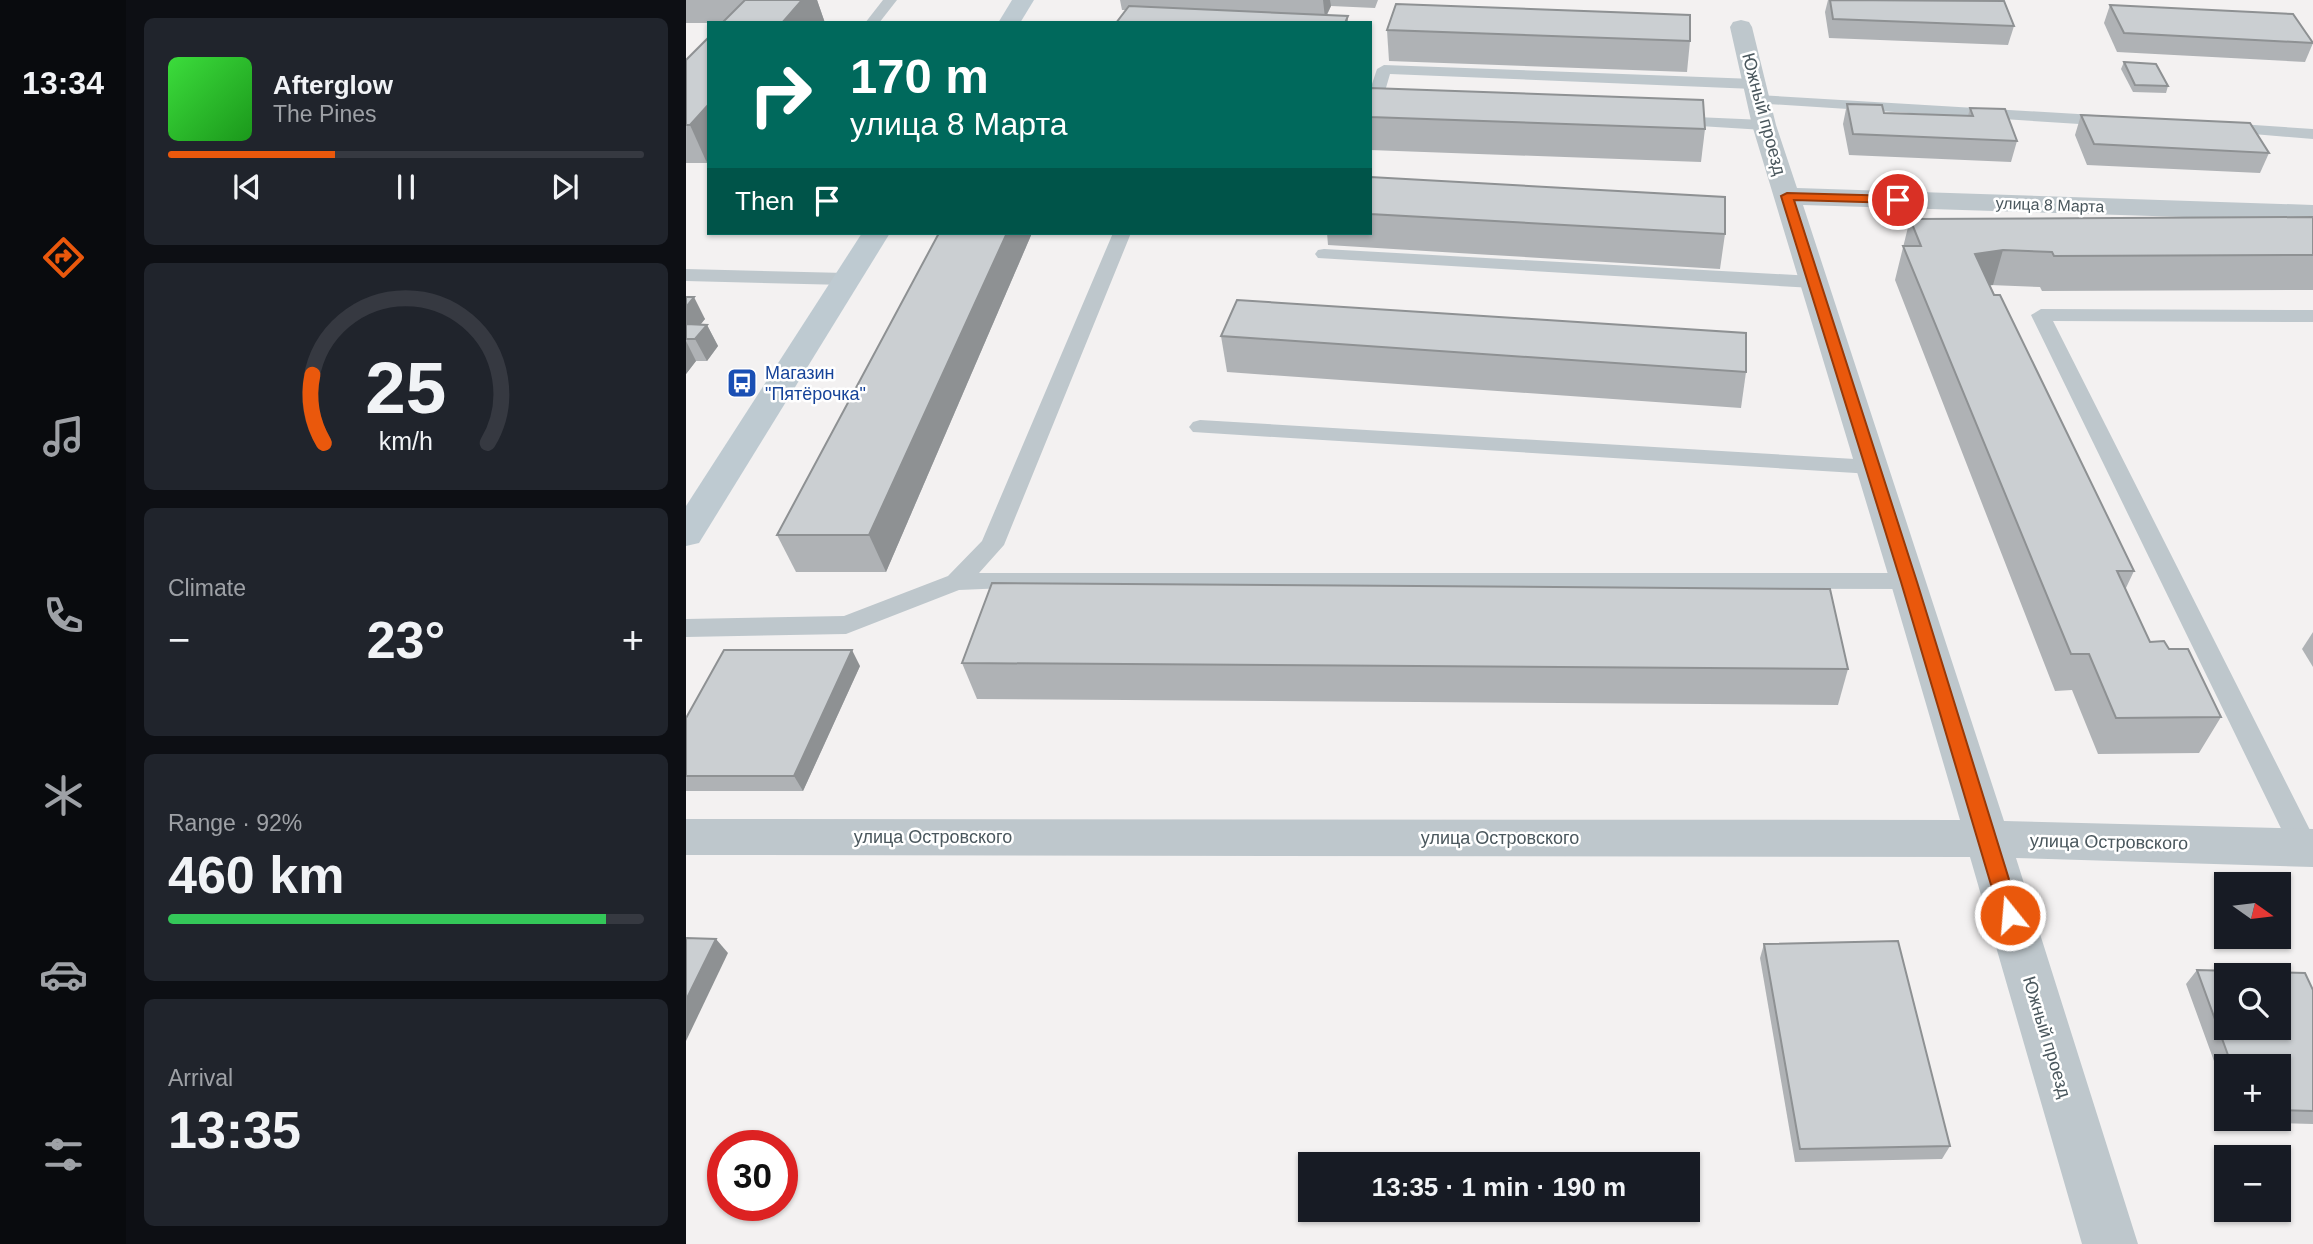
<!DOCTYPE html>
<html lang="en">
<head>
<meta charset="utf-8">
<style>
	body { margin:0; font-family:Helvetica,sans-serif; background:#20242c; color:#f1f3f6; height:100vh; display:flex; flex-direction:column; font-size:26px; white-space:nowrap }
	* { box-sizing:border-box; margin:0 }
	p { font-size:23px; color:#9ea1a6 }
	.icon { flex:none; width:38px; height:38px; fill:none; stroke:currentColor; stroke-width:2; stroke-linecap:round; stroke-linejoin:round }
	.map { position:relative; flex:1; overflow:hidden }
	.side { display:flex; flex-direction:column; gap:18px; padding:18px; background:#0d0f14; width:560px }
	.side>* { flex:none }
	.banner { position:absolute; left:21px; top:21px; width:665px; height:214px; border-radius:0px; box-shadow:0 2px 5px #0004; background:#00695c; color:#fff; overflow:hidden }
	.needle { width:46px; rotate:104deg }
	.tools { position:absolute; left:1528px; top:872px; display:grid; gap:14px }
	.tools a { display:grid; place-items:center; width:77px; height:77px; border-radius:0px; background:#171b24; box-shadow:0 2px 5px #0004; font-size:35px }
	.speed { position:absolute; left:21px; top:1130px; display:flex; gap:14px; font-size:35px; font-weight:700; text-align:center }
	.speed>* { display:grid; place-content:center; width:91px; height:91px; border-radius:50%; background:#171b24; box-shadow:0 2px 5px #0004; line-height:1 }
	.speed .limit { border:10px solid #d22; background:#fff; color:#111 }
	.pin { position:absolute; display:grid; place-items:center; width:60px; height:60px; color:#fff; margin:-30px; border:4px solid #fff; border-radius:50%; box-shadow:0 2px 7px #0007 }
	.me { position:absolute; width:77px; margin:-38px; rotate:343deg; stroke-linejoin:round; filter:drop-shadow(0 0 5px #0008) }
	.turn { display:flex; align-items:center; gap:24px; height:147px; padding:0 28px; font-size:32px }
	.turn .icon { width:91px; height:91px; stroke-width:2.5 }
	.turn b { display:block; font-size:49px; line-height:60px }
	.then { display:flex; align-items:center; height:66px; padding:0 28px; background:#0003; gap:14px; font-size:26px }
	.big { font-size:52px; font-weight:600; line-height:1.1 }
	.side .tile { flex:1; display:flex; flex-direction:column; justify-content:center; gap:10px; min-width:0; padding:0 24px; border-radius:10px; background:#20242c }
	.side .dial { align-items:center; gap:0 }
	.dial svg { height:182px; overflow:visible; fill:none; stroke:#363941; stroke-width:7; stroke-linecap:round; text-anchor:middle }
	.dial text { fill:#f1f3f6; stroke:none }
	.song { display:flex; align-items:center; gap:21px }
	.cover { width:84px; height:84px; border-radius:10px; background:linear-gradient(135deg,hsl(120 70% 55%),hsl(120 70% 35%)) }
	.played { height:7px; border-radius:4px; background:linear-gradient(90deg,#ea580c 35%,#363941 35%) }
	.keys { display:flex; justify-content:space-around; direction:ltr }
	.heat { display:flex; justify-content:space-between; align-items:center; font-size:38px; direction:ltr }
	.charge { height:10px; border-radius:5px; background:linear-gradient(90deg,#34c759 92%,#363941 0) }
	.trip { position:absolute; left:612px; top:1152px; width:402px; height:70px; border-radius:0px; background:#171b24; box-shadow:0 2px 5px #0004; font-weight:600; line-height:70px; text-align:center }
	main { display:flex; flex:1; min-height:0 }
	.dock { display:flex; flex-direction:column; width:126px; justify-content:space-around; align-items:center; background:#090b0e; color:#9ea1a6 }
	.dock .icon { width:49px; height:49px }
	.dock .active { color:#ea580c }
	.dock b { font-size:32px; color:#f1f3f6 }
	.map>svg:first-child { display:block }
</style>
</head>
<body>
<main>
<nav class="dock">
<b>13:34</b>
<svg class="icon active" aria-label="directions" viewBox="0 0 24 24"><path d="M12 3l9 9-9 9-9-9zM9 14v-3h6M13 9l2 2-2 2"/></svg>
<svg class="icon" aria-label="music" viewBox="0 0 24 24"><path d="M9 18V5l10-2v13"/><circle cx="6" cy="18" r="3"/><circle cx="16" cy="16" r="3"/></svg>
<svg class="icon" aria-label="phone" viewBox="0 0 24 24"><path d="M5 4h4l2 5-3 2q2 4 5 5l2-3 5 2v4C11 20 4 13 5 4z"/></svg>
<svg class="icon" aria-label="climate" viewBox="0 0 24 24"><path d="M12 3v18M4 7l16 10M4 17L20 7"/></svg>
<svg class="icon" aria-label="car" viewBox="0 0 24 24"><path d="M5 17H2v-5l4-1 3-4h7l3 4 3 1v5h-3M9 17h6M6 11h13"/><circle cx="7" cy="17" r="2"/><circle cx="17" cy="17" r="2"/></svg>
<svg class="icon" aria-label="filters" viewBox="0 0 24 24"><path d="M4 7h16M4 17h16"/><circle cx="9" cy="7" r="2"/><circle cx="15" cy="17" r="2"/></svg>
</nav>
<section class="side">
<div class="tile">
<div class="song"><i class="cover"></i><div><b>Afterglow</b><p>The Pines</p></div></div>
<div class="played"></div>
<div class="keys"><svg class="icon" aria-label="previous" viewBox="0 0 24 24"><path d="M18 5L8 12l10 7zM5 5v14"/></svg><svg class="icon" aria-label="pause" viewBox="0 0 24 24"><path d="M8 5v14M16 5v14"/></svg><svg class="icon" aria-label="next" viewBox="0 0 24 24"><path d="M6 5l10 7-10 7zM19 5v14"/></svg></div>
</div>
<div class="tile dial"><svg viewBox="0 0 100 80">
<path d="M14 69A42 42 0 1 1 86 69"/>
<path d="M14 69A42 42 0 0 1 9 39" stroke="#ea580c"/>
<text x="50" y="56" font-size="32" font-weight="700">25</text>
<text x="50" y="72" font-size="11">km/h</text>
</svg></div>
<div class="tile"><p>Climate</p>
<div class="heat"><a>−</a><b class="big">23°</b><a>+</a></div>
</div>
<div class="tile"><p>Range · 92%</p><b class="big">460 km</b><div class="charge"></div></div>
<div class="tile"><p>Arrival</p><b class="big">13:35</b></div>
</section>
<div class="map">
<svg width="1627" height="1244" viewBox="0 0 1627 1244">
	<rect width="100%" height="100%" fill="#f3f1f1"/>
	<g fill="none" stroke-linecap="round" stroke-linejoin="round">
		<g fill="#bec7cc" fill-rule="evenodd">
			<polygon points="197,0 211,0 193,23 179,23"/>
			<polygon points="698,65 1068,79 1076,84 1068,89 704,74 695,105 703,110 695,115 684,113 684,90 691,69"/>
			<polygon points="1072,95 1425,116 1433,121 1425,126 1067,103 1064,100"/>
			<polygon points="987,116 1078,120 1086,125 1078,130 981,124 979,121 981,118"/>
			<polygon points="1538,123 1627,129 1627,139 1532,131 1530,128 1532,125"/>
			<polygon points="427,233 445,233 318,545 293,573 1223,573 1231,575 1235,581 1231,587 1223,589 347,587 273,590 160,634 0,637 0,619 158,616 262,576 296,541"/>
			<polygon points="638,249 1127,276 1136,282 1127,288 632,258 629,254 632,250"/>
			<polygon points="0,269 160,273 169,279 160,285 0,281"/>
			<polygon points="1355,309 1627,310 1627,322 1367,321 1627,836 1627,856 1618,859 1608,855 1345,315"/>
			<polygon points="514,420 1186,460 1194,462 1197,467 1194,472 1186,474 507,432 503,427 507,422"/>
		</g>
		<polygon fill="#bec7cc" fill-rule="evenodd" points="1055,20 1063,22 1066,27 1090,125 1111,188 1627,205 1627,221 1117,205 1318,821 1627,829 1627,867 1330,858 1452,1244 1396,1244 1284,857 0,855 0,819 1274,820 1204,581 1066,125 1044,27 1047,22"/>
		<g fill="#becad1" fill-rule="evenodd">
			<polygon points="326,0 348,0 334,23 312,23"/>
			<polygon points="176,233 204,233 13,543 0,546 0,506"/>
		</g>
	</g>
	<g fill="#afb2b5">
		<polygon points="0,0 131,0 139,23 0,23"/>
		<polygon points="434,0 692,0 689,8 645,6 641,15 662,16 662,23 430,23 440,10 436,10"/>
		<polygon points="1142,0 1301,0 1328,26 1322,45 1143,38 1139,12"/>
		<polygon points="1424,5 1627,43 1619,62 1431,52 1418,23"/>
		<polygon points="701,30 1004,41 1001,72 703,61"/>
		<polygon points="0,60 21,163 0,163"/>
		<polygon points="1438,62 1482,86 1480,93 1447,92 1435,69"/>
		<polygon points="684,88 1019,129 1015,162 684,150"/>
		<polygon points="1161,104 1198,113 1282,116 1284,108 1331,141 1325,162 1163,155 1157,124"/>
		<polygon points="1395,115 1583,153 1574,173 1401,165 1389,135"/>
		<polygon points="684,177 1039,234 1034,269 642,245 641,233 684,233"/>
		<polygon points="1627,217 1627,290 1356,291 1354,287 1304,285 1448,571 1439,590 1464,642 1483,649 1535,717 1513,753 1412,754 1386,690 1369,691 1209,280 1224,219"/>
		<polygon points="253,233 346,233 200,572 110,572 91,535"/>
		<polygon points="0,297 19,319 14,324 21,325 32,346 21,361 10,361 0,374"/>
		<polygon points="535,336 1060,372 1055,408 541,372"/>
		<polygon points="1627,632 1627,667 1616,649"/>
		<polygon points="276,663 1162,669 1152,705 291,699"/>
		<polygon points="174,666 117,791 0,791 0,718"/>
		<polygon points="1078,944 1264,1146 1256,1159 1109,1162 1074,958"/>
		<polygon points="1511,970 1627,990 1627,1124 1550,1122 1549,1118 1592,1118 1592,1066 1540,1066 1540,1094 1500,984"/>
	</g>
	<g fill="#8e9193">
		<polygon points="116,0 131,0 139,23 96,23"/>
		<polygon points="637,0 644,0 645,6 639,18"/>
		<polygon points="23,104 23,161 21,163 4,125"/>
		<polygon points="321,233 346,233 200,572 183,535"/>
		<polygon points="1317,250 1307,285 1279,289 1289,254"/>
		<polygon points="8,297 19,319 3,339 0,339 0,307"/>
		<polygon points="21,325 32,346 21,361 9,339"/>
		<polygon points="0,341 10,361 0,374"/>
		<polygon points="166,650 174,666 117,791 108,776"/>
		<polygon points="30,939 42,953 0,1041 0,1000"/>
	</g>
	<g fill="#cbcfd2" stroke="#8e9193" stroke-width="2" fill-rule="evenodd">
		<polygon points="59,0 116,0 96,23 36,23"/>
		<polygon points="1144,0 1318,1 1328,26 1147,19"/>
		<polygon points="710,4 1004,15 1004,41 701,30"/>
		<polygon points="1424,5 1607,14 1627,43 1438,33"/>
		<polygon points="443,6 662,16 659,23 430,23"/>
		<polygon points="23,37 23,104 4,125 0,125 0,60"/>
		<polygon points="1438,62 1470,64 1482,86 1449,85"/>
		<polygon points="684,88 1017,100 1019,129 684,117"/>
		<polygon points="1161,104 1196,105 1198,113 1287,116 1284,108 1319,109 1331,141 1167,134"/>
		<polygon points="1395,115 1564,123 1583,153 1408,144"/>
		<polygon points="684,177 1039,197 1039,234 684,214"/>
		<polygon points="1627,217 1627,255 1368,256 1366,252 1317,250 1289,254 1308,295 1314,295 1448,571 1431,571 1464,642 1478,641 1483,649 1502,649 1535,717 1430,718 1403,654 1385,654 1217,246 1235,246 1224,219"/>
		<polygon points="253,233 321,233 183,535 91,535"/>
		<polygon points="0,297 8,297 0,307"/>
		<polygon points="551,300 1060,333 1060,372 535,336"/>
		<polygon points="0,324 21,325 9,339 0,339"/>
		<polygon points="306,583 1144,589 1162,669 276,663"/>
		<polygon points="38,650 166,650 108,776 0,776 0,718"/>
		<polygon points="0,938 30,939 0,1000"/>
		<polygon points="1212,941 1264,1146 1114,1149 1078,944"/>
		<path d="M 1511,970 L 1619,973 L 1627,990 L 1627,1111 L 1592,1110 L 1592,1066 L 1546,1066 ZM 1540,975 L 1592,975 L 1592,1027 L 1540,1027 Z"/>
	</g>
	<polygon fill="#ea580c" stroke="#983908" stroke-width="2" points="1101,193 1212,196 1217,200 1212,203 1108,200 1231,582 1334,915 1331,921 1324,924 1317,921 1314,915 1215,582 1095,196"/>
	<defs>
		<g id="bus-square" transform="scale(1.575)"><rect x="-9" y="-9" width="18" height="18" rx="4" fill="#1a4fb4" stroke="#fff"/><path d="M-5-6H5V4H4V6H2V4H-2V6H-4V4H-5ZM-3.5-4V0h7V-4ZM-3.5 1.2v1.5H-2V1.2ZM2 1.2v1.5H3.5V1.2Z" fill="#fff"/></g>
	</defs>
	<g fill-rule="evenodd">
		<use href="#bus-square" x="56" y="383"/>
	</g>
	<g text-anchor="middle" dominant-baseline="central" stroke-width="5" stroke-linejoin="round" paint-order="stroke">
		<g font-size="16" fill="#4a575d" stroke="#fff">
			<text transform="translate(1364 205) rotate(2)">улица 8 Марта</text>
		</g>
		<g font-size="18" fill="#4a575d" stroke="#fff">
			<text transform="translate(1078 114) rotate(75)">Южный проезд</text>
			<text x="247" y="837">улица Островского</text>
			<text x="814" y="838">улица Островского</text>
			<text transform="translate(1423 842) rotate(1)">улица Островского</text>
			<text transform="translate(1361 1037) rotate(73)">Южный проезд</text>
		</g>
		<g font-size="18" fill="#164399" stroke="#fff" text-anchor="start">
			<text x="79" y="373">Магазин<tspan x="79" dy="21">"Пятёрочка"</tspan></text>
		</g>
	</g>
</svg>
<div class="tools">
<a><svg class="needle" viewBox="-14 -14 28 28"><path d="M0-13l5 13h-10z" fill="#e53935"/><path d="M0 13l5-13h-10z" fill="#9ea1a6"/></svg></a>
<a><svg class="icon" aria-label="search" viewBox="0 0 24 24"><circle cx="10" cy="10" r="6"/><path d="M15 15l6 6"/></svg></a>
<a>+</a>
<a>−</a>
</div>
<div class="speed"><div class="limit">30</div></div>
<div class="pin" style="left:1212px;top:200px;background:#d93025"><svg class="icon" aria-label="arrive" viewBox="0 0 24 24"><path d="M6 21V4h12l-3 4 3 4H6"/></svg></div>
<svg class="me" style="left:1324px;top:915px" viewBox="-20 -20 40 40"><circle r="17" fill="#ea580c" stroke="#fff" stroke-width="3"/><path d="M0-11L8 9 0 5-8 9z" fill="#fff"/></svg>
<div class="trip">13:35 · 1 min · 190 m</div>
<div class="banner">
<div class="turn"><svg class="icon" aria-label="right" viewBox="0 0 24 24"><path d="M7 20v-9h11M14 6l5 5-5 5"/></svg><div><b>170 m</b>улица 8 Марта</div></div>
<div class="then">Then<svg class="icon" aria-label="arrive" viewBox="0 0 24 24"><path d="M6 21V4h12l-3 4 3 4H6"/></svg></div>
</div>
</div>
</main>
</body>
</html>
